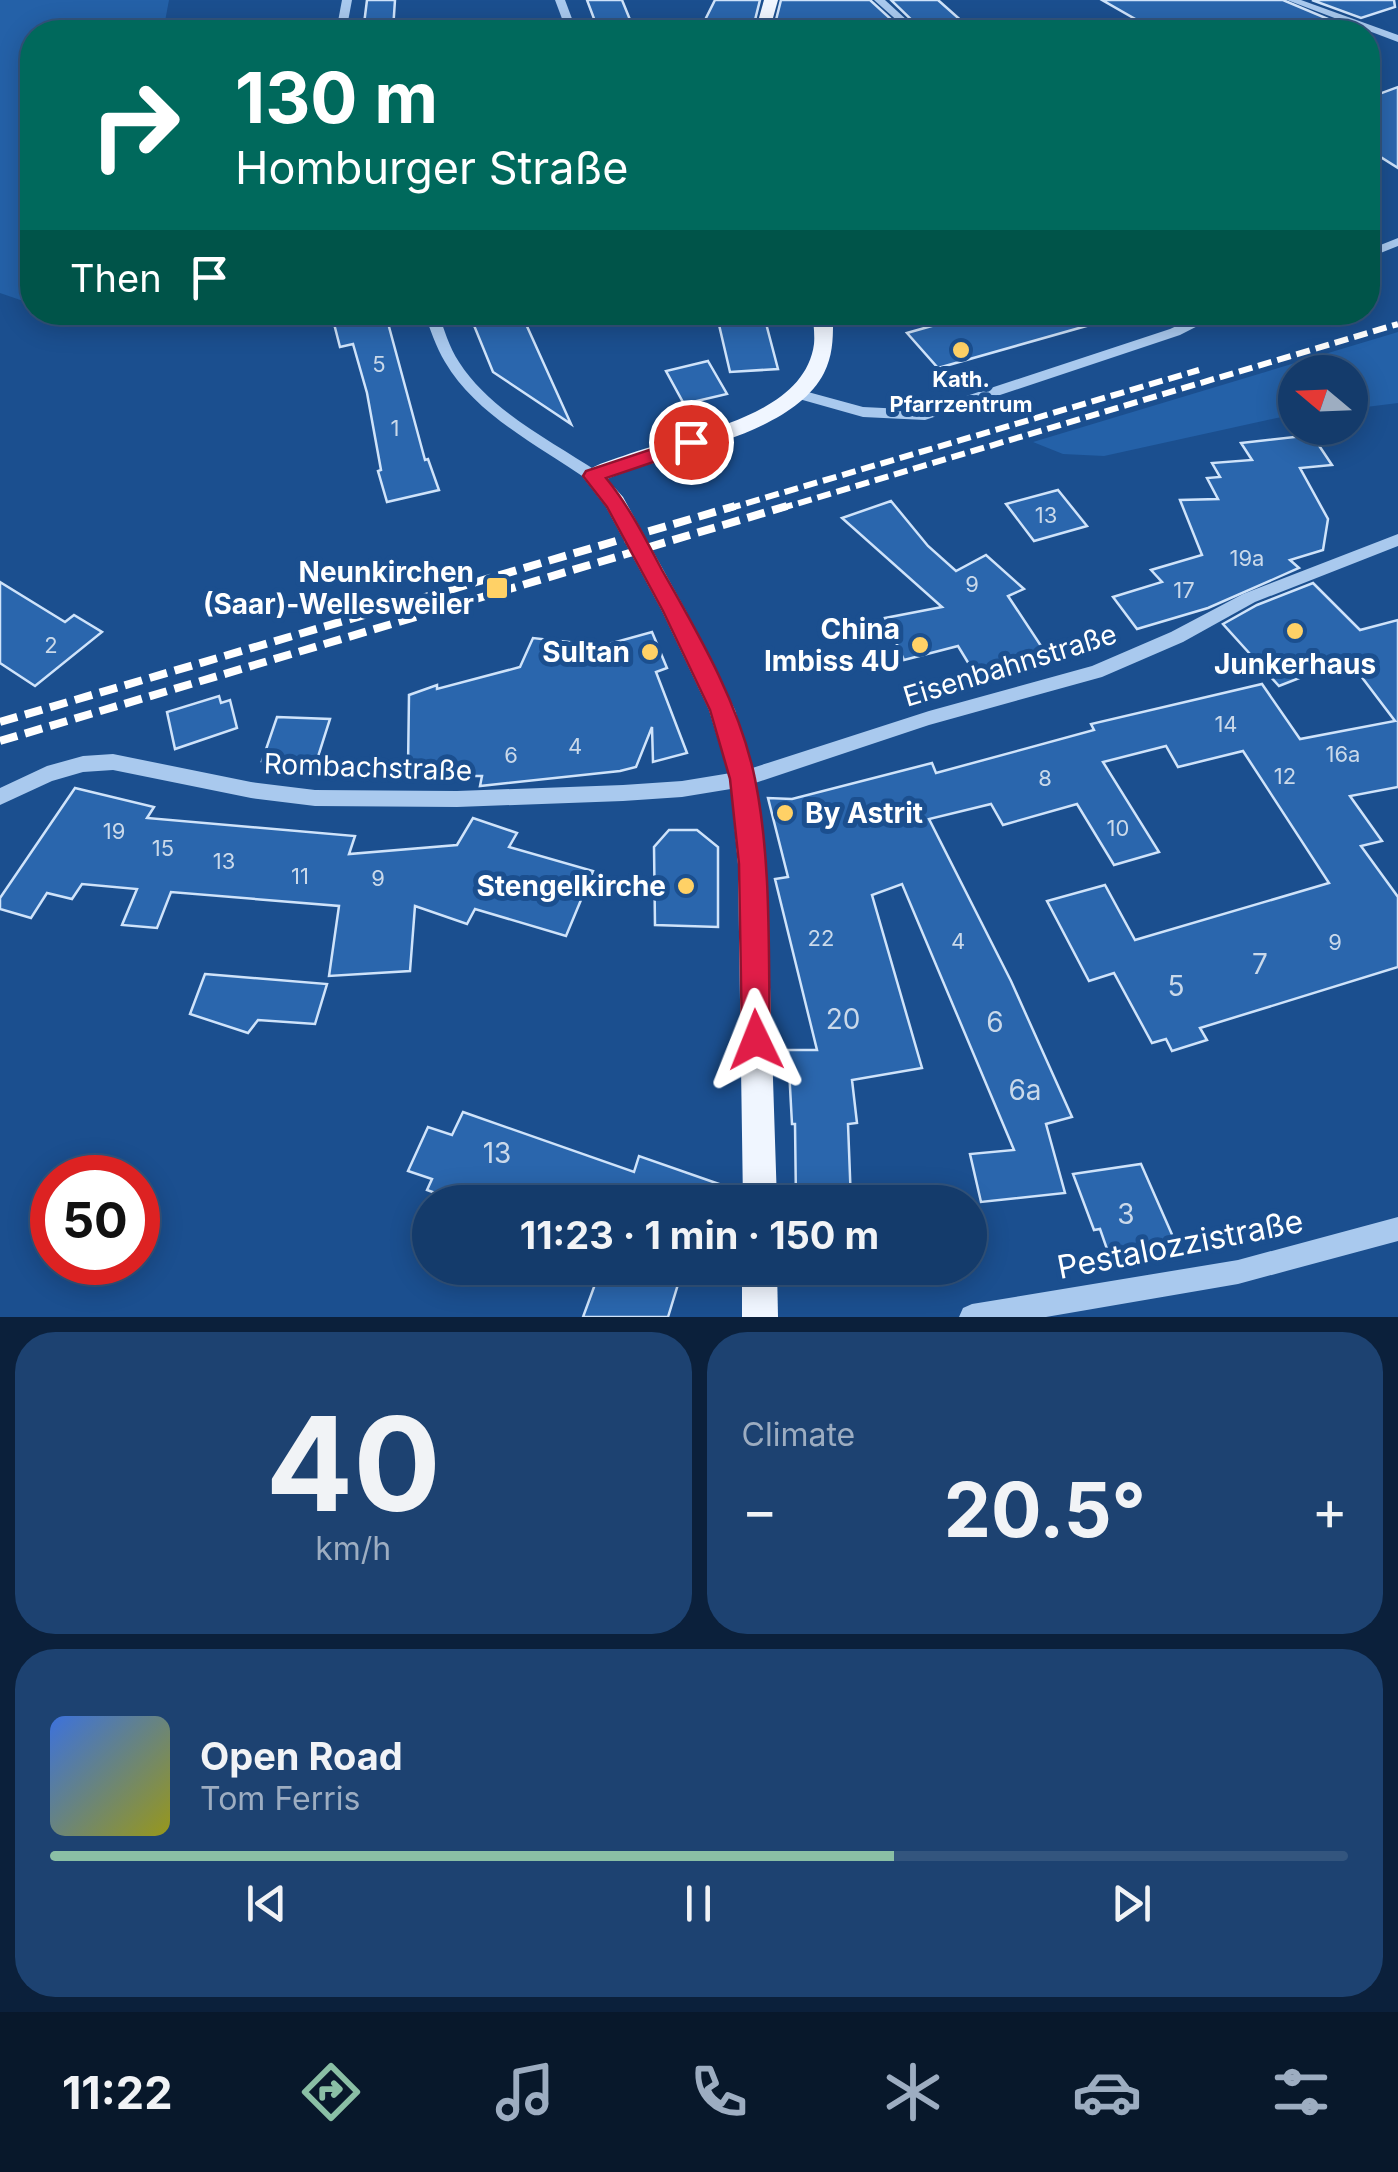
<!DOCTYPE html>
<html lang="en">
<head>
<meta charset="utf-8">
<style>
	body { margin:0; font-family:Inter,sans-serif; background:#1d4271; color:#f1f3f6; height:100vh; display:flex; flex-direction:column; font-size:38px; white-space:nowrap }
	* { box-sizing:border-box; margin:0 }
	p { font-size:32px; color:#9dadc1 }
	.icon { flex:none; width:55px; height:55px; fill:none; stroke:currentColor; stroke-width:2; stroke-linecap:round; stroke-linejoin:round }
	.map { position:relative; height:1317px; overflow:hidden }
	.panel { display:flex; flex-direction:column; gap:15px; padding:15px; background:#0b203b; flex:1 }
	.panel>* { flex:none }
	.hud { position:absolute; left:20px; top:20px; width:1360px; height:305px; border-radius:40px; box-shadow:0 5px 25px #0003,0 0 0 2px #33557e; background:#00695c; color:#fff; overflow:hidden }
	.needle { width:65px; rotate:289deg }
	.buttons { position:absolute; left:1278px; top:355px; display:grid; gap:20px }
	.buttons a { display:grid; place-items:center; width:90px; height:90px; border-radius:50%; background:#143b6b; box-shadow:0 5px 25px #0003,0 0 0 2px #33557e; font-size:50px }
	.speed { position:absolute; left:30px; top:1155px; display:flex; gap:20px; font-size:50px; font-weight:700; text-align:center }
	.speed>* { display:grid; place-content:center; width:130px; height:130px; border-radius:50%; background:#143b6b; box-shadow:0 5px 25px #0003,0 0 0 2px #33557e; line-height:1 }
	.speed .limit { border:15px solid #d22; background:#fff; color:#111 }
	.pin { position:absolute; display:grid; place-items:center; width:85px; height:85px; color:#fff; margin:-42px; border:5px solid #fff; border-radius:50%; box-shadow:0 2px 10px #0007 }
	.me { position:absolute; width:110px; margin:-55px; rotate:358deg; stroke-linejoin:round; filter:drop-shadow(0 0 8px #0008) }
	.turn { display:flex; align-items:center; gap:35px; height:210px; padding:0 50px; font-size:45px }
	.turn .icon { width:130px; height:130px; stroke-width:2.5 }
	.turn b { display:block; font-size:70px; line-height:85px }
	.then { display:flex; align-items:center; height:95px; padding:0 50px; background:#0003; gap:20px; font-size:38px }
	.big { font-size:75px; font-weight:700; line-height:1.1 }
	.panel .card { flex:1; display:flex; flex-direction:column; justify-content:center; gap:15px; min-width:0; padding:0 35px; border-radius:40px; background:#1d4271 }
	.panel .dial { align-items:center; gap:0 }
	.dial b { font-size:130px; line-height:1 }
	.song { display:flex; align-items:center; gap:30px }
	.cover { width:120px; height:120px; border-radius:15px; background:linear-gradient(135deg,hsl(220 70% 55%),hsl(60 70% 35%)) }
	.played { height:10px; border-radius:5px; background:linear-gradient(90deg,#8abfa5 65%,#33557e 65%) }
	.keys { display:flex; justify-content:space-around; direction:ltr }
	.heat { display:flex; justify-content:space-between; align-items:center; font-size:55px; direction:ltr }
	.panel .tiles { flex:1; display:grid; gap:15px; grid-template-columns:1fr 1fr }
	.card:last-child { grid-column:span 2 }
	.trip { position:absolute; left:412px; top:1185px; width:575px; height:100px; border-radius:50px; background:#143b6b; box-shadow:0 5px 25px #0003,0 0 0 2px #33557e; font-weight:700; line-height:100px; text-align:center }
	.tab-bar { display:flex; height:160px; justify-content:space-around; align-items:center; background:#08182b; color:#9dadc1 }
	.tab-bar .icon { width:70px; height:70px }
	.tab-bar .active { color:#8abfa5 }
	.tab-bar b { font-size:45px; color:#f1f3f6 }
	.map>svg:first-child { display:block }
</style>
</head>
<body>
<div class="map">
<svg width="1398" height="1317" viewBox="0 0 1398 1317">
	<rect width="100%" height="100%" fill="#1b4f8f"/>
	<g fill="#2461a8">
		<polygon points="0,0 169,0 163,32 32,32 32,304 0,293"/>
		<polygon points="1398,332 1398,403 1350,409 1350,372 1295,372 1295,414 1104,456 1063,454 1033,442"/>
	</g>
	<g fill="#2a66ad" stroke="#cfe3fa" stroke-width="2.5">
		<polygon points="367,0 395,0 393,30 363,32"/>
		<polygon points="587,0 622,0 635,32 599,32"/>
		<polygon points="715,0 760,0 752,32 699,32"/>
		<polygon points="781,0 870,0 905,32 773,32"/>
		<polygon points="891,0 938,0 974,32 924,32"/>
		<polygon points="1102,0 1283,0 1340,24 1311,32 1158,32"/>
		<polygon points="1312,0 1394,0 1395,7 1361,18"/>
		<polygon points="1398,87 1398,168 1368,149 1368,98"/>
		<polygon points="349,312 385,312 425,460 428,459 439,490 387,502 378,471 381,470 367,393 353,344 340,347 332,316"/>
		<polygon points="716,312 763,312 778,369 730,372"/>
		<polygon points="981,312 1103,312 1104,321 938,368 907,333"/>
		<polygon points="521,313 571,424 493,372 473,323"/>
		<polygon points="708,361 727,394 684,404 666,371"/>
		<polygon points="1312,435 1332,465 1300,468 1328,519 1323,550 1290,560 1299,568 1208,608 1137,629 1113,597 1162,582 1151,570 1202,555 1180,500 1218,499 1207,478 1220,477 1212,463 1252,460 1241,443"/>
		<polygon points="1058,490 1087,526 1034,541 1006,504"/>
		<polygon points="891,501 928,546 956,571 986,555 1024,589 1008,596 1047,655 975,674 958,646 904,660 885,618 942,607 842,518"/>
		<polygon points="0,582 65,622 74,615 102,632 35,686 0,663"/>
		<polygon points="1313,583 1360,630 1398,620 1398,787 1350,796 1382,841 1361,846 1398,897 1398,967 1200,1028 1207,1040 1172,1051 1166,1039 1152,1043 1114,973 1089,981 1047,901 1105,885 1135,940 1329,883 1243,751 1178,767 1166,746 1103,762 1159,852 1114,865 1077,804 1003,825 991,804 929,819 1011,981 1072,1117 1046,1124 1065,1193 981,1202 970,1154 1014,1150 902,884 872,895 922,1068 852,1080 857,1123 848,1124 851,1202 796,1202 795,1124 792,1124 788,1050 817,1050 775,879 788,877 768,798 792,799 932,763 936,773 1094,730 1091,724 1262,684 1300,739 1395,721 1348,659 1279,686 1223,624 1257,605"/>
		<polygon points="652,632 667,668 656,672 687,753 653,762 652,727 636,767 620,771 480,786 482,776 426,776 427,771 408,769 409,695 437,685 437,689 520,667 533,638 586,644 587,650"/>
		<polygon points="219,696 221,703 230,700 237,728 175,749 167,712"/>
		<polygon points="277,717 330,719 316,763 262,761"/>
		<polygon points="75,788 154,807 147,818 355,836 349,854 457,845 473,818 517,833 509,847 593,871 566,936 475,909 467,924 415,906 410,971 329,976 339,906 171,892 157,928 122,925 137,889 82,884 72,899 47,893 31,918 0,909 0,898"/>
		<polygon points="669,830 697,830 718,847 718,927 655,925 654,847"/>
		<polygon points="205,974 327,984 315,1024 258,1020 248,1033 190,1014"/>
		<polygon points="463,1112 634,1172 639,1156 739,1191 739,1202 460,1202 427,1190 432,1179 408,1171 428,1127 452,1135"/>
		<polygon points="1141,1164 1177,1246 1108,1252 1100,1229 1094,1230 1073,1174"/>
		<polygon points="601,1268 683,1268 668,1317 583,1317"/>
	</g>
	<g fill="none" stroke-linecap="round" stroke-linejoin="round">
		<g fill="#a9c9ee" fill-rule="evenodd">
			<polygon points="342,0 352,0 346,32 336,32"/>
			<polygon points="555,0 565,0 577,32 567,32"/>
			<polygon points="874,0 885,0 920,32 910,32"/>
			<polygon points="1287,0 1301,0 1398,35 1398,42"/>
			<polygon points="1398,238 1398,246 1368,258 1368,250"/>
			<path d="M 424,312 L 438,312 C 444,329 449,347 459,362 C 490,411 552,441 598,472 L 601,476 L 598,480 L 588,480 C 539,446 476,415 445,362 C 436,347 430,329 424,312 Z"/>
			<polygon points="1207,312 1225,312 1180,335 925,420 863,417 792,397 790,394 797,389 863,407 924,410 1170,329"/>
			<polygon points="1398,534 1398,546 1255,602 1183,642 1102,677 929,725 743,787 682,797 623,801 457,807 315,806 251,798 113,770 83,772 52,781 0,805 0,788 47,766 83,756 113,754 251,782 315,790 457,791 623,785 682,781 743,771 929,711 1092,666 1171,632 1243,594"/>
			<polygon points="1398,1217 1398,1241 1238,1284 1046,1317 959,1317 963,1308 972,1304 1238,1260"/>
		</g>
		<g fill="#f0f6ff" fill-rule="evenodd">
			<polygon points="764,0 778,0 769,32 755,32"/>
			<path d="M 813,312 L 833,312 C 833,334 834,353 824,373 C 791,437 670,452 607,479 L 623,497 L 686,611 L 735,710 L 756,779 L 766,864 L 777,1202 L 743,1202 L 738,864 L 730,779 L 709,710 L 662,611 L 606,507 L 582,476 C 591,465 609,461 623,456 C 681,434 804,420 814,344 C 815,334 813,323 813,312 Z"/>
			<polygon points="742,1268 777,1268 778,1317 742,1317"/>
		</g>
		<g stroke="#fff" stroke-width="6" stroke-dasharray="14 6" stroke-linecap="butt">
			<polyline points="727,509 1199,370"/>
			<polyline points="779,509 1398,324"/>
		</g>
		<g stroke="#fff" stroke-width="8" stroke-dasharray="18 8" stroke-linecap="butt">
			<polyline points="0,722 735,506"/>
			<polyline points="0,741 787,506"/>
		</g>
	</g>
	<path fill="#e11d48" stroke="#92132f" stroke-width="2.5" d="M 691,436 L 701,442 L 698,447 L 606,478 C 629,506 645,538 662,570 C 699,635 740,705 755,779 C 772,863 768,954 770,1040 L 766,1049 L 756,1053 L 746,1049 L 742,1040 L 739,864 L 730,779 L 710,710 L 663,611 L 607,507 L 583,476 L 586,471 Z"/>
	<g fill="#ffd166" stroke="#1b4f8f" stroke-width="4">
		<circle cx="961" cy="350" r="10"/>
		<rect x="485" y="576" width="24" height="24" rx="5"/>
		<circle cx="1295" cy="631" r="10"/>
		<circle cx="920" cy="645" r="10"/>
		<circle cx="650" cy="652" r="10"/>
		<circle cx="785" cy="813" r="10"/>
		<circle cx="686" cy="886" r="10"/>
	</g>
	<g text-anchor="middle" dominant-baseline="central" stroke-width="10" stroke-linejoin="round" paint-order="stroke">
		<g font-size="22" fill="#cad9ea">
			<text x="379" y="364">5</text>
			<text x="395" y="428">1</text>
			<text x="1046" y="515">13</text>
			<text x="1247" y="558">19a</text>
			<text x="972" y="584">9</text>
			<text x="1184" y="590">17</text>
			<text x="51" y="645">2</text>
			<text x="1226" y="724">14</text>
			<text x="575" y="746">4</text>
			<text x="1343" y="754">16a</text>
			<text x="511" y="755">6</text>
			<text x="1285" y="776">12</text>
			<text x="1045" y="778">8</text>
			<text x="1118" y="828">10</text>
			<text x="114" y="831">19</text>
			<text x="163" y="848">15</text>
			<text x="224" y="861">13</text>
			<text x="300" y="876">11</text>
			<text x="378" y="878">9</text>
			<text x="821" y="938">22</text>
			<text x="958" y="941">4</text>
			<text x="1335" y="942">9</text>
		</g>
		<g font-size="22" font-weight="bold" fill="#fff" stroke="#1b4f8f">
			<text x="961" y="379">Kath.<tspan x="961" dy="25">Pfarrzentrum</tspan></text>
		</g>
		<g font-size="28" font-weight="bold" fill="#fff" stroke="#1b4f8f" text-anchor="end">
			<text x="474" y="572">Neunkirchen<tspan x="474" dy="32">(Saar)-Wellesweiler</tspan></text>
			<text x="900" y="629">China<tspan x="900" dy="32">Imbiss 4U</tspan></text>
			<text x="630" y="652">Sultan</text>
			<text x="1295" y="664" text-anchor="middle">Junkerhaus</text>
			<text x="805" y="813" text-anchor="start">By Astrit</text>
			<text x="666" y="886">Stengelkirche</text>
		</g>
		<g font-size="28" fill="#fff" stroke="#1b4f8f">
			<text transform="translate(1010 665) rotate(-17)">Eisenbahnstraße</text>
			<text transform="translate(368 767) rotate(2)">Rombachstraße</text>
		</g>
		<g font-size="28" fill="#cad9ea">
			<text x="1260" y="964">7</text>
			<text x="1176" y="986">5</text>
			<text x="843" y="1019">20</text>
			<text x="995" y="1022">6</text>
			<text x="1025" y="1090">6a</text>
			<text x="497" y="1153">13</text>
			<text x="1126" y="1214">3</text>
		</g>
		<g font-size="32" fill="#fff" stroke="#1b4f8f">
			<text transform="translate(1180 1244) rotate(-11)">Pestalozzistraße</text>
		</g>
	</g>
</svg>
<div class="buttons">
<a><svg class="needle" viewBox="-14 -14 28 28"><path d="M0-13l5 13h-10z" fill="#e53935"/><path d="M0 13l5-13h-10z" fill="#9dadc1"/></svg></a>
</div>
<div class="speed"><div class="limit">50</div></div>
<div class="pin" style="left:691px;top:442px;background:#d93025"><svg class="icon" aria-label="arrive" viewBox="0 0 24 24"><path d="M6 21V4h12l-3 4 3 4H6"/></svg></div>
<svg class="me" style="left:756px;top:1040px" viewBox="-20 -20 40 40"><path d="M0-17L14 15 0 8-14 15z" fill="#e11d48" stroke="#fff" stroke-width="4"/></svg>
<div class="trip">11:23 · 1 min · 150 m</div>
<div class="hud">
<div class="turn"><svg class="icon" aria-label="right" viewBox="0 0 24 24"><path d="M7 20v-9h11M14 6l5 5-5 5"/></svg><div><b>130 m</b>Homburger Straße</div></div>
<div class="then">Then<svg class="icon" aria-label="arrive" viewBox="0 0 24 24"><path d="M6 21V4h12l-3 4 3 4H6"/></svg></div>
</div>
</div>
<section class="panel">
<div class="tiles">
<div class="card dial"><b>40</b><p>km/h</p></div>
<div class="card"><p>Climate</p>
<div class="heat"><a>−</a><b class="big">20.5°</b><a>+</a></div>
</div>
<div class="card">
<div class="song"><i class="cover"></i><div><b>Open Road</b><p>Tom Ferris</p></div></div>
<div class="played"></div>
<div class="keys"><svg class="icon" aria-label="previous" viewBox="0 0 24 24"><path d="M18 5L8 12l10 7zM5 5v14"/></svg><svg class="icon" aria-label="pause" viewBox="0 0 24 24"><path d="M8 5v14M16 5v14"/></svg><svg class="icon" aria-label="next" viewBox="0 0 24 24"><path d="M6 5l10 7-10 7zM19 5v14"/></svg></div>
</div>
</div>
</section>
<nav class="tab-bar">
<b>11:22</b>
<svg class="icon active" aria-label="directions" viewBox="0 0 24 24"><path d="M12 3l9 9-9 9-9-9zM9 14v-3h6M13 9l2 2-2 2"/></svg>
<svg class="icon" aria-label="music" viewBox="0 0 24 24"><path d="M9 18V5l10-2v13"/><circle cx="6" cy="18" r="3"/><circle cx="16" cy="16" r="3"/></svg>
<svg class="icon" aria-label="phone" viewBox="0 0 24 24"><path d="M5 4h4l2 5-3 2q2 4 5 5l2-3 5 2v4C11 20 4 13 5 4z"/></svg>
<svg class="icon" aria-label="climate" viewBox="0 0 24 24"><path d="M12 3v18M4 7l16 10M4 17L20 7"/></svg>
<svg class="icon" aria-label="car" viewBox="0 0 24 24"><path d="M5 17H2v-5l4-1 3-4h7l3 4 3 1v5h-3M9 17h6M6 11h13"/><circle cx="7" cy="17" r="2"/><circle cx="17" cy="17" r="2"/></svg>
<svg class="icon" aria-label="filters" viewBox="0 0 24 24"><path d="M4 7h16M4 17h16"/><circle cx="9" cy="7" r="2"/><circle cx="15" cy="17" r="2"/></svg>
</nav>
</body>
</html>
